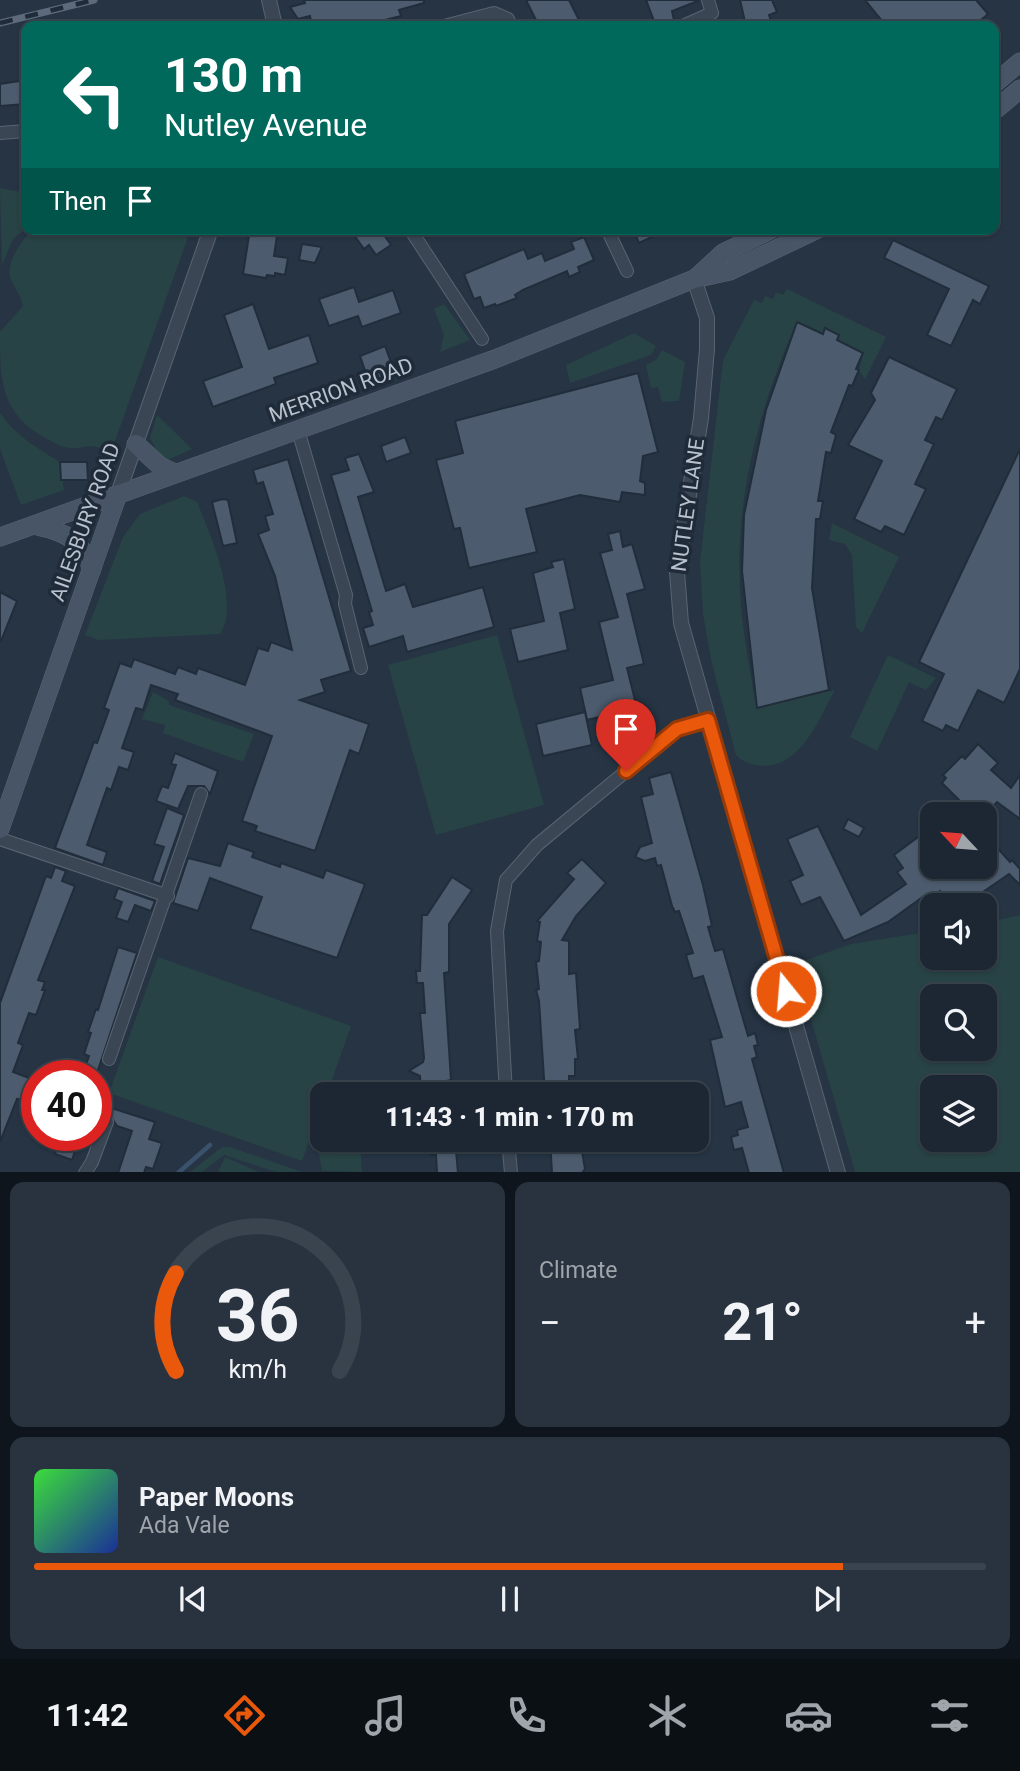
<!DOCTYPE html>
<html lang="en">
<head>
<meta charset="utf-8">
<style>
	body { margin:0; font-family:Roboto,sans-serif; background:#29333f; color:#f1f3f6; height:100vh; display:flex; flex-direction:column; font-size:26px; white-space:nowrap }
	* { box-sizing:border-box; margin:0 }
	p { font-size:23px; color:#a0a5ac }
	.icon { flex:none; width:38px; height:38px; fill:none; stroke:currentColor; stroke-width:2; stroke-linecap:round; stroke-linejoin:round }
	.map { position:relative; height:1172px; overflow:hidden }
	.details { display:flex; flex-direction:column; gap:10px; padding:10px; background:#0f151c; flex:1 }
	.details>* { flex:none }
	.hud { position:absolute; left:21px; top:21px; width:978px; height:214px; border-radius:14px; box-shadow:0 2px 5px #0004,0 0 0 2px #3a444e; background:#00695c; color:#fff; overflow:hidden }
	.needle { width:46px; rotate:296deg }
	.tools { position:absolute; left:920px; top:802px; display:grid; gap:14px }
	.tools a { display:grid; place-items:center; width:77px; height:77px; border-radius:14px; background:#1c2733; box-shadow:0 2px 5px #0004,0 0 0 2px #3a444e; font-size:35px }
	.speed { position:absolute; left:21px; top:1060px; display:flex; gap:14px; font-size:35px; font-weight:700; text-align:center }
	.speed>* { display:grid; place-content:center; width:91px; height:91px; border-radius:50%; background:#1c2733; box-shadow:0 2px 5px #0004,0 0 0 2px #3a444e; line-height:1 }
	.speed .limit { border:10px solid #d22; background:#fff; color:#111 }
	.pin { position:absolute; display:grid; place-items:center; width:60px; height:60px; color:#fff; margin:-72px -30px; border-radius:50% 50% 50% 0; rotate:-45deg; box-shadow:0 0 7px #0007 }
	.pin .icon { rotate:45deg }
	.me { position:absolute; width:77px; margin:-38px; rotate:343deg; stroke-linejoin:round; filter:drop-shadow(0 0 5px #0008) }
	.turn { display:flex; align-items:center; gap:24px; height:147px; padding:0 28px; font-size:32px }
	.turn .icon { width:91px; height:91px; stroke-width:2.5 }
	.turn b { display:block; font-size:49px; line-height:60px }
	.then { display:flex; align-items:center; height:66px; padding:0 28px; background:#0003; gap:14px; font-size:26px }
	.big { font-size:52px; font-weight:800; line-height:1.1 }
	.details .tile { flex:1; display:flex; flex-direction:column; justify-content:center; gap:10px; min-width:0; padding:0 24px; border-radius:14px; background:#29333f }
	.details .dial { align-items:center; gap:0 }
	.dial svg { height:182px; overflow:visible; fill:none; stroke:#3a444e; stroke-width:7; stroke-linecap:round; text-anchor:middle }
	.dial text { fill:#f1f3f6; stroke:none }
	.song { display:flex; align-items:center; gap:21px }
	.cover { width:84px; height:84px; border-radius:10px; background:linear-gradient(135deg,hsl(120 70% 55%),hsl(230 70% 35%)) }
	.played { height:7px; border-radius:4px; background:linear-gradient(90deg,#ea580c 85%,#3a444e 85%) }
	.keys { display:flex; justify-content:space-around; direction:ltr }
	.heat { display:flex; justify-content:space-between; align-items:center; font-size:38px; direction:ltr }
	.details .tiles { flex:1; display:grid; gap:10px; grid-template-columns:1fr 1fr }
	.tile:last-child { grid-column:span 2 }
	.trip { position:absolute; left:310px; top:1082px; width:399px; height:70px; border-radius:14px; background:#1c2733; box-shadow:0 2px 5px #0004,0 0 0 2px #3a444e; font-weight:800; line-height:70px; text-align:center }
	.dock { display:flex; height:112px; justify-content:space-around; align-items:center; background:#0b1014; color:#a0a5ac }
	.dock .icon { width:49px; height:49px }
	.dock .current { color:#ea580c }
	.dock b { font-size:32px; color:#f1f3f6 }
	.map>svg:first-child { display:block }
</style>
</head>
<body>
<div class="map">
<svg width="1020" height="1173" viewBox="0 0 1020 1173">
	<rect width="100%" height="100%" fill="#263444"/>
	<g fill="#284345" fill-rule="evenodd">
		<polygon points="0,188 26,193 26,228 13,239 2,265"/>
		<path d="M 33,229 L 191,229 L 111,452 C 86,442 92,448 70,448 C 60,448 48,439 40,435 C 0,410 0,378 0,332 L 23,306 C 21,295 15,289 11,280 C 4,264 22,240 33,229 Z"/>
		<path d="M 787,289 L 886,337 L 865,379 L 859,371 L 863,353 L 797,322 C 759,407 735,498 740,591 C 742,630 750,669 756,707 L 835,690 C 819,720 798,773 756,765 C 747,763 742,761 736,755 L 711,660 L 703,614 L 700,562 L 723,360 L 754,300 L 762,303 L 765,296 L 773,299 L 776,292 L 783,295 Z"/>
		<polygon points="444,304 470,340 440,352 444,335 434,309"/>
		<polygon points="634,333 656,346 651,355 570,383 566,365"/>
		<polygon points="662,350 685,362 679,401 662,402 658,387 651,388 646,365 656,360"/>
		<path d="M 0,413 C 17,437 36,447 60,462 L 64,490 L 21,505 L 0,449 Z"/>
		<polygon points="157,415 192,449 168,460 159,455 150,438"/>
		<path d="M 184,496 L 197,502 C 210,534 241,605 220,634 L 98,640 L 85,635 L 123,537 L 140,514 Z"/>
		<polygon points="832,523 899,557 862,633 856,627 852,555 845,544 829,540"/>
		<polygon points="497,635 544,805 436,835 388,665"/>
		<polygon points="888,655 936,678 926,690 909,682 877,751 850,737"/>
		<polygon points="153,692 169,701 169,705 254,734 243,762 163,733 165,725 142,719"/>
		<path d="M 1020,915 L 1020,1172 L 855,1172 L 795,964 L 851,944 L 933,931 L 933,957 L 985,957 L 985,923 ZM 933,996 L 985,996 L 985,1048 L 933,1048 ZM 933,1087 L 985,1087 L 985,1139 L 933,1139 Z"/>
		<polygon points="158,957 351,1026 327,1094 322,1094 322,1107 302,1161 109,1093"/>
		<polygon points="322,1138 360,1139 362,1172 322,1171 318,1149"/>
		<polygon points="222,1147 230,1147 302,1172 276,1172 224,1155 202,1172 190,1172"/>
		<polygon points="225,1157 259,1172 218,1172"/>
	</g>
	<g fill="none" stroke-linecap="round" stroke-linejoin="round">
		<polyline stroke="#3b526d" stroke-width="4.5" points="178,1173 210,1145"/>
	</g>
	<g fill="#4c5b6d" stroke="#212d3b" stroke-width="2">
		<polygon points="304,0 424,0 424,3 399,10 401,16 361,26 312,26 310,16 298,19 290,7 305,3"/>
		<polygon points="526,0 569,0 582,26 539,26"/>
		<polygon points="646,0 698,0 698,1 672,11 675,24 656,26"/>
		<polygon points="740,0 772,0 777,12 769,15 773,26 746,26"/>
		<polygon points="865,0 976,0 988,14 974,26 886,26"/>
		<polygon points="26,80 26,104 0,106 0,84"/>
		<polygon points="250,229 278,229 274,256 288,258 285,275 275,273 275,276 267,275 266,278 243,274"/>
		<polygon points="362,229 380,229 391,245 376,255 369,245 364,249 354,235"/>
		<polygon points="633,229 669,229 639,243"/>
		<polygon points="584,237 594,260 578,267 580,272 569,277 567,271 523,290 515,295 517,298 496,306 495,304 484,308 480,297 474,299 464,274 524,249 528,259 542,253 545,261 574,249 571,242"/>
		<polygon points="893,240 989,286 980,304 973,300 951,346 927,335 949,289 884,258"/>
		<polygon points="302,244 322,247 315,263 299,260"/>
		<polygon points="354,287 359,302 393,290 401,313 362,327 358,316 329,326 319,299"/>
		<polygon points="253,304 269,349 309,335 318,363 274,378 276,384 213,407 203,381 242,367 224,315"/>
		<polygon points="797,322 823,334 825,328 839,335 837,340 863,353 856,369 859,370 852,386 849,385 831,432 836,435 831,453 826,452 818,501 823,501 820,519 816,519 812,588 829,690 757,708 742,571 744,515 766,410"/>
		<polygon points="385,346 395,373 369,382 360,356"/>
		<polygon points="889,357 957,389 942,420 936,417 925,440 934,444 915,484 926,489 904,535 885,526 881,532 854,519 882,461 848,445 875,400 871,393"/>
		<polygon points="638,373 658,452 643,456 640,481 645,483 645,495 622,492 620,502 580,495 526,509 537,552 469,568 460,528 454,529 436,460 463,453 455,421"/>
		<polygon points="405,437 411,453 386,462 381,446"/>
		<polygon points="1020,449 1020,669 1004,703 978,690 958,731 946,725 943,731 922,721 944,674 919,662"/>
		<polygon points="359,454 374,492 358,497 386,591 405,584 413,607 483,587 494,627 407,652 403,636 369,647 363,628 373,625 369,612 372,611 331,475 349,470 345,458"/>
		<polygon points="288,459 351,671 321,680 325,692 300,700 369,724 359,754 350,750 315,851 255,831 257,826 242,821 272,736 175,700 178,694 151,685 143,710 136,708 122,748 134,752 128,770 119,767 111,790 107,788 87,845 107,852 103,865 55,848 94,742 97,743 109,710 104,708 120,663 131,667 134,659 175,674 178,667 196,674 198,668 245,685 258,648 268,651 271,642 292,650 275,576 258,534 269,530 265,516 273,514 263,482 257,484 253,470"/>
		<polygon points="60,462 87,462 88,480 61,480"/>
		<polygon points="223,499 228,500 237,543 223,546 212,502"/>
		<polygon points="620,531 623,547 632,544 645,589 627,594 644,664 627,668 637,708 587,720 580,688 613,680 599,622 618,617 600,553 612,550 608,534"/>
		<polygon points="564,559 575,609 560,613 568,650 518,662 510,629 544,621 533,573 553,567 551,562"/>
		<polygon points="0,592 17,601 1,641 0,641"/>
		<polygon points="585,712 592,745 543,756 536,724"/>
		<polygon points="978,744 998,763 991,770 1011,788 1020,775 1020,819 997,802 986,814 948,814 961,802 942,783 946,778 943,775 962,756 965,759"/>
		<polygon points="175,753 218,771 210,794 204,786 188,786 178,809 156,801 162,786 168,788 176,765 171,764"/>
		<polygon points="671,772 703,885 712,926 708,927 715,951 723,949 748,1036 755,1033 758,1045 754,1046 757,1057 752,1059 784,1173 749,1173 742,1148 734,1150 731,1137 738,1135 737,1130 748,1127 741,1102 725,1107 710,1040 722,1037 703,976 693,979 686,955 693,953 679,911 675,912 672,906 661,865 657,866 655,858 645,861 635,857 640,847 652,843 641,797 653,794 649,778"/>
		<polygon points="167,808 184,815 160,884 152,881 164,847 154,844"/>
		<polygon points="848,819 864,828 859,837 843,829"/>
		<polygon points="818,826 861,915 906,884 897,872 903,868 894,855 933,826 933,866 985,866 985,834 1010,862 1012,860 1020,869 1020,885 1009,874 964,905 951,905 940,891 929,901 924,896 888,922 844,941 820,897 801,905 790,881 803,875 787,839"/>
		<polygon points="228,843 254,852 252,857 280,867 281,863 323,878 326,870 365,884 337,958 250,929 262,897 210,878 198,911 173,903 188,858 220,866"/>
		<polygon points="582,859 606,883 576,916 562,940 569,941 569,974 576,973 580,1029 575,1030 578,1059 575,1059 575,1076 569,1076 569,1094 545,1094 539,1001 536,990 539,989 536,962 539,961 541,942 537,941 540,922 537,921 574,879 567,873"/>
		<polygon points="55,867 66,871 62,881 75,886 38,980 45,982 42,990 45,990 36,1015 29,1013 18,1043 23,1045 13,1072 37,1081 37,1103 17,1099 0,1142 0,1003 46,876 51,878"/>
		<polygon points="452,877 472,890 449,924 449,972 444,973 451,1080 446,1081 447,1094 421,1094 420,1076 409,1071 423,1062 424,1058 420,1013 425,1013 423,983 417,983 416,971 420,971 422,915 427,915"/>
		<polygon points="118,888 155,901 151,911 135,905 128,922 116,918 122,902 114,899"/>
		<polygon points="118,947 137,953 96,1076 82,1076 89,1056 84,1054 91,1033 88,1032 96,1009 98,1010"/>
		<polygon points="96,1103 155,1122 149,1139 162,1143 153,1169 146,1167 144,1173 118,1173 132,1131 117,1126 109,1114 96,1117"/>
		<polygon points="61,1136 78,1142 72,1160 55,1154"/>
		<polygon points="431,1139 455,1139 458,1173 437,1173 436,1155 431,1155"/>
		<polygon points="550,1139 580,1139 585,1169 582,1173 552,1173"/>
	</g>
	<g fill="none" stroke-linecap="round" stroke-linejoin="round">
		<g stroke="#596471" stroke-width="14">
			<g id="minor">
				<polyline points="444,26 494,13 508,19 511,26"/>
				<polyline points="683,26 712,13 708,0"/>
				<polyline points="0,133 26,131"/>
				<polyline points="410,229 482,339"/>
				<polyline points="607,229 627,271"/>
				<polyline points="298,430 346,595 345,604 361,668"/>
				<polyline points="0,839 168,896"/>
				<polyline points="109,1059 201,794"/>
				<polyline points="506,1094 497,931 506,880 537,845 677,729 708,720"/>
				<polyline points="508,1139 511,1173"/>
				<polyline points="85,1173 92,1162 107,1122"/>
			</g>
		</g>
		<g stroke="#596471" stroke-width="16">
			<g id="tertiary">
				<polyline points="269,0 275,26"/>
				<polyline points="694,279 707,318 707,349 701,418 677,572 681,623 838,1173"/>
				<polyline points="118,494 211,229"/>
			</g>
		</g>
		<g stroke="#596471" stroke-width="19">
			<g id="secondary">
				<polyline points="994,84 1020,62"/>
				<polyline points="994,111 1020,89"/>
				<polyline points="697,277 723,253 772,229"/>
				<polyline points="136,444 160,466 175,473"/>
				<path d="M 37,526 C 66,532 81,540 92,569"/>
				<polyline points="0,537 495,359 694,279 730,271 818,229"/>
				<polyline points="0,829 118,494"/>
			</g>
		</g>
		<use href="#minor" stroke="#3a4654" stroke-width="12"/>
		<use href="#tertiary" stroke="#3a4654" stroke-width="14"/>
		<use href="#secondary" stroke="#485567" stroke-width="18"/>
		<g stroke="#5c6a7b" stroke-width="7">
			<polyline id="rail" points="0,23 94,0"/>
		</g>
		<use href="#rail" stroke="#1f2b39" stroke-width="4.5" stroke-dasharray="13" stroke-linecap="butt"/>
	</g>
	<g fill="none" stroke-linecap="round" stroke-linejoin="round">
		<g stroke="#983908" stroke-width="18">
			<polyline id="route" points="626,771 677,729 708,720 786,991"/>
		</g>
		<use href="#route" stroke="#ea580c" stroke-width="12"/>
	</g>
	<g text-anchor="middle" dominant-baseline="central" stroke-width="7" stroke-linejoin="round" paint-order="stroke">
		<g font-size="21" fill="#b8c1cd" stroke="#1f2b39">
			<text transform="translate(341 390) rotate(-20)">MERRION ROAD</text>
			<text transform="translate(688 505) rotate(-82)">NUTLEY LANE</text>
			<text transform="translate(85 522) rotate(-70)">AILESBURY ROAD</text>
		</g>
	</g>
</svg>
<div class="tools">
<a><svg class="needle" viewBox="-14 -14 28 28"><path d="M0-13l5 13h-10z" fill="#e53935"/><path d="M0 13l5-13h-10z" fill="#a0a5ac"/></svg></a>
<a><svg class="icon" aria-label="sound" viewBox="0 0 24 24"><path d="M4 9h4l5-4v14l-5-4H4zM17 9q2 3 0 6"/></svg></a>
<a><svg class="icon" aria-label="search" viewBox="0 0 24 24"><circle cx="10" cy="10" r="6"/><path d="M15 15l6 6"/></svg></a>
<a><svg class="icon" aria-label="layers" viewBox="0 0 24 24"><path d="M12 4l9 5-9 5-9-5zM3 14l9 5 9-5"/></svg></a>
</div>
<div class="speed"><div class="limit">40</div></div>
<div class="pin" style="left:626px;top:771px;background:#d93025"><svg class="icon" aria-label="arrive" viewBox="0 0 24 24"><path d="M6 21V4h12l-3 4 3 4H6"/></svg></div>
<svg class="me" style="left:786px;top:991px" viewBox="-20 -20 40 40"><circle r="17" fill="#ea580c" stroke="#fff" stroke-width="3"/><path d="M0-11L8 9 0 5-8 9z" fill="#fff"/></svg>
<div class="trip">11:43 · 1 min · 170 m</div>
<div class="hud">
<div class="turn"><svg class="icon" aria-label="left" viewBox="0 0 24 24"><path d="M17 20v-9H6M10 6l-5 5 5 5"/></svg><div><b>130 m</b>Nutley Avenue</div></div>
<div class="then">Then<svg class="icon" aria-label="arrive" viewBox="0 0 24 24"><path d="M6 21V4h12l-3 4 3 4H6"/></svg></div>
</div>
</div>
<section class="details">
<div class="tiles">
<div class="tile dial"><svg viewBox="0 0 100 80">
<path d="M14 69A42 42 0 1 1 86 69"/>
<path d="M14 69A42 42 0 0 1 14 26" stroke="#ea580c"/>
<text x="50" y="56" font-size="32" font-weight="700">36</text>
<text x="50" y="72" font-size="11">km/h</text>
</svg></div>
<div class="tile"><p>Climate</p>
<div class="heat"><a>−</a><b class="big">21°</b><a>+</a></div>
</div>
<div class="tile">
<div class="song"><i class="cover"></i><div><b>Paper Moons</b><p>Ada Vale</p></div></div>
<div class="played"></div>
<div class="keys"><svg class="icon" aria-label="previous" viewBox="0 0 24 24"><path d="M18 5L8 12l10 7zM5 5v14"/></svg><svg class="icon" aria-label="pause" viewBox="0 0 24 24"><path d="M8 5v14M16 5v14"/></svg><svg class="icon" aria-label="next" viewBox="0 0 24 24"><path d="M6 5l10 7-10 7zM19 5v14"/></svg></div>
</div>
</div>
</section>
<nav class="dock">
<b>11:42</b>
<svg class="icon current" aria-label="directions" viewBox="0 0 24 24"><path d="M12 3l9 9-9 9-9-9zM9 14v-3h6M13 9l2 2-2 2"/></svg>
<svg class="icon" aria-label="music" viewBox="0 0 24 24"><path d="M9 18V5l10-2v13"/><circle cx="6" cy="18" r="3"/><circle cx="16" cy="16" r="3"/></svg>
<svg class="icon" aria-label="phone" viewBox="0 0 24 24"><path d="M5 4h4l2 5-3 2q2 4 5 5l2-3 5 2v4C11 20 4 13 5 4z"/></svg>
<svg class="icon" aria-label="climate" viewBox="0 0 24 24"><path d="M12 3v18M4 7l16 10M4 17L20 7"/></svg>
<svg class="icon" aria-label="car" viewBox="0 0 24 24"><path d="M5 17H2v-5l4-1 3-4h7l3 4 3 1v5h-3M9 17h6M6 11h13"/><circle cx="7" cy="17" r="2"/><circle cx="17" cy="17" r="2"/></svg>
<svg class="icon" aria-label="filters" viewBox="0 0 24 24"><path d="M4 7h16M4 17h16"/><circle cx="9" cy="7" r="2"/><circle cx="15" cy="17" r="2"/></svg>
</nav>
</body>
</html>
